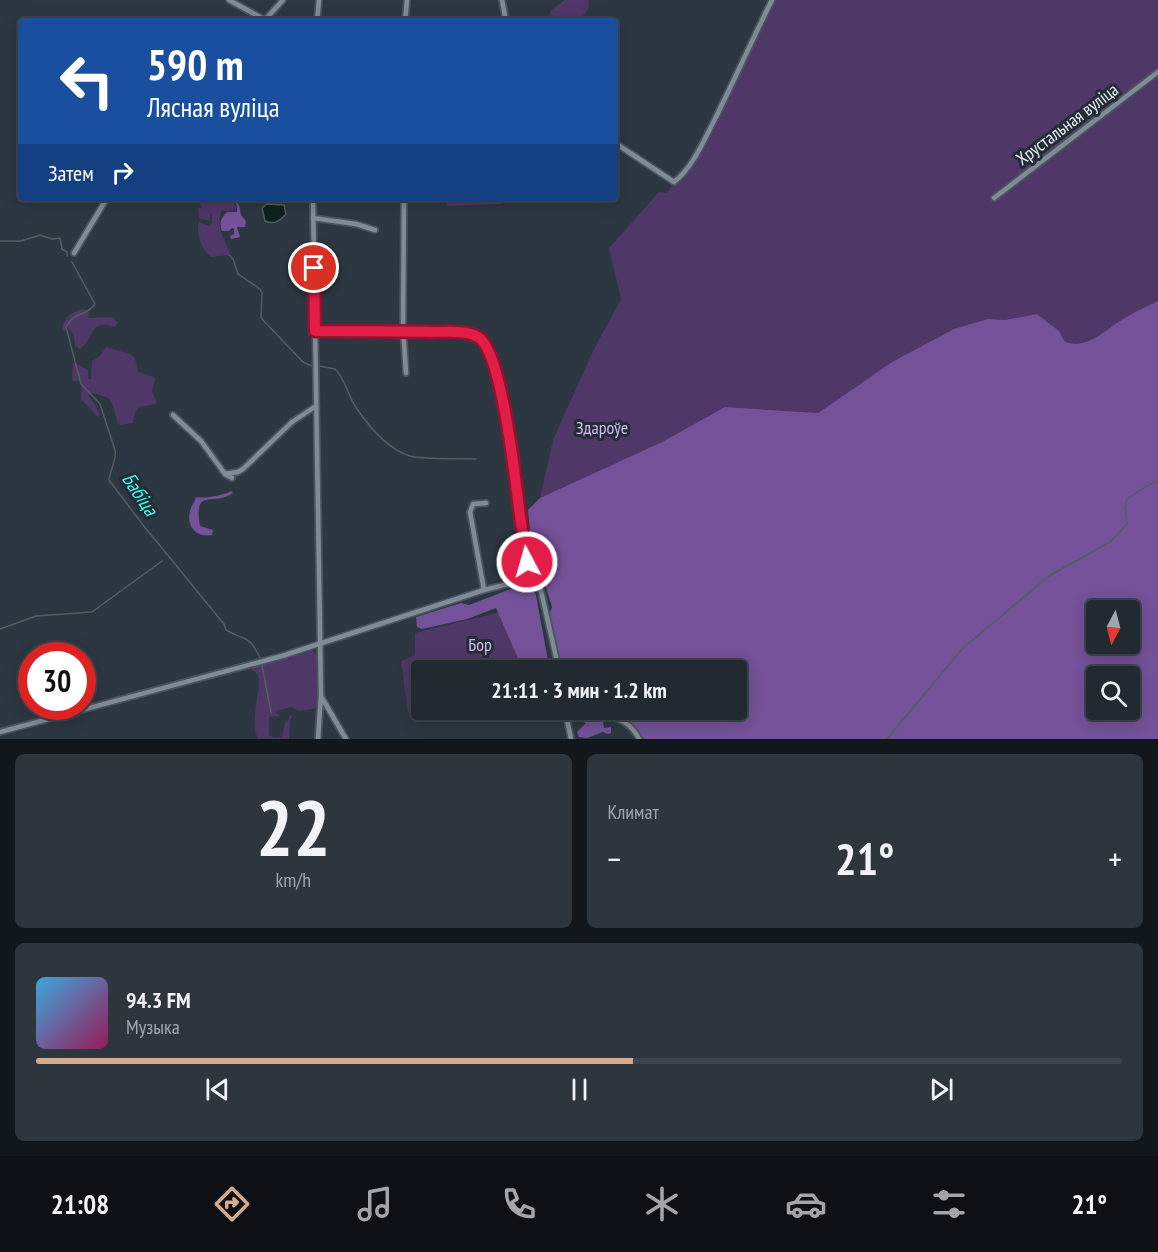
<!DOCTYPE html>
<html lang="ru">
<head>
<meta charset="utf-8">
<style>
	body { margin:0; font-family:"PT Sans Narrow",sans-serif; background:#2d353d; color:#f1f3f6; height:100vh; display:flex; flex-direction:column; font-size:22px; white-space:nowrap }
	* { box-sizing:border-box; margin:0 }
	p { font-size:20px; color:#a2a6ab }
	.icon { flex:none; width:33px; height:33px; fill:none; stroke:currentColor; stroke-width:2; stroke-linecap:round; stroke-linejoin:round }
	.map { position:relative; height:739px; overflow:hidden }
	.side { display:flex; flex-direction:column; gap:15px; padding:15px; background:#12171b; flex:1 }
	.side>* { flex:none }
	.hud { position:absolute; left:18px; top:18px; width:600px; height:183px; border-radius:6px; box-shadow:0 3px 15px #0003,0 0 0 2px #3e454d; background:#1a4fa0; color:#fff; overflow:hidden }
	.needle { width:39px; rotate:187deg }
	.buttons { position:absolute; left:1086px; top:600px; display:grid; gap:12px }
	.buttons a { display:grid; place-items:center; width:54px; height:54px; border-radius:6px; background:#212931; box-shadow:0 3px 15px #0003,0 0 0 2px #3e454d; font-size:30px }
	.speed { position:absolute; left:18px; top:642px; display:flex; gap:12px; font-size:30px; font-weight:700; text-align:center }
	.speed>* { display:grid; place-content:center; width:78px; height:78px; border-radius:50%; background:#212931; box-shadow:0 3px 15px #0003,0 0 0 2px #3e454d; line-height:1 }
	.speed .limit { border:9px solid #d22; background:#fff; color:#111 }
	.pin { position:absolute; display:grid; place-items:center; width:51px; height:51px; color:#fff; margin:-26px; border:3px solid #fff; border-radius:50%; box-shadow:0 2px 6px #0007 }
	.me { position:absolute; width:66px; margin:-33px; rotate:354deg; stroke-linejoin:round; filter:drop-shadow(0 0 4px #0008) }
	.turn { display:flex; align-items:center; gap:21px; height:126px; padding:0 30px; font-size:27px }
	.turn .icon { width:78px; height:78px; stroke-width:2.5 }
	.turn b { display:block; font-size:42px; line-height:51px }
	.then { display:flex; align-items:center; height:57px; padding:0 30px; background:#0003; gap:12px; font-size:22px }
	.big { font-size:45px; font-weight:700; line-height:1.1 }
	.side .card { flex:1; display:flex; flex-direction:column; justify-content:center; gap:9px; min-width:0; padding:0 21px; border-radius:9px; background:#2d353d }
	.side .dial { align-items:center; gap:0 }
	.dial b { font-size:78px; line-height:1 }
	.song { display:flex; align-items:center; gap:18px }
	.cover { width:72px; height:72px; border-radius:9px; background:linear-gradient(135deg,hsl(200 70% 55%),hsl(330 70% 35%)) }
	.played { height:6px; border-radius:3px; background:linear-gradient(90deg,#d6ab8b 55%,#3e454d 55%) }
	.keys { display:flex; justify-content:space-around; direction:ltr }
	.heat { display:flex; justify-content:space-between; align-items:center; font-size:33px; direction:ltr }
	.side .tiles { flex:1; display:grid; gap:15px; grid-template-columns:1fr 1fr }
	.card:last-child { grid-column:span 2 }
	.trip { position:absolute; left:411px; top:660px; width:336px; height:60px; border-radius:6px; background:#212931; box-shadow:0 3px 15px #0003,0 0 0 2px #3e454d; font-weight:700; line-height:60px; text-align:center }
	.dock { display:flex; height:96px; justify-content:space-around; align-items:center; background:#0d1014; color:#a2a6ab }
	.dock .icon { width:42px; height:42px }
	.dock .active { color:#d6ab8b }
	.dock b { font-size:27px; color:#f1f3f6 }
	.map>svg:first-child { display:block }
</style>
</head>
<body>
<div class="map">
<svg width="1158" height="739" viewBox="0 0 1158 739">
	<rect width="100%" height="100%" fill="#2c3741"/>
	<g fill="#4f3767">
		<polygon points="565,0 588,0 589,8 579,21 548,21 551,10"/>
		<path d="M 771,0 L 1158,0 L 1158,301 C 1148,306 1138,310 1128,316 C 1107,327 1090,350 1064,342 L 1058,331 L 1037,314 L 1005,320 L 988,319 L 892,362 L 818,413 L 725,407 L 662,442 L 540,498 L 553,440 L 594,349 L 621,299 L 609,248 L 659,192 L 667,193 L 704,138 Z"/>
		<path d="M 203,198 L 232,198 L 236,208 L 235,211 L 231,209 L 229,211 L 222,210 C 215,226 223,237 230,252 L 229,255 L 211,257 C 201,249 197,236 198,224 L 200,222 L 209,226 L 212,223 L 212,214 L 211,213 L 209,221 L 199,218 L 198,208 L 202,208 L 200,204 Z"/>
		<polygon points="466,198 506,198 501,204 447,206 446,201 452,199 461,201"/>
		<path d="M 83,309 L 89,310 L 88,318 L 113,317 L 118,323 L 114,327 C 90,317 94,339 80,349 L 75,346 L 74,336 L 67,326 L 65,331 L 62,330 C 63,317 72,312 83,309 Z"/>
		<path d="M 106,347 L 130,354 L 135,358 L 138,372 L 154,377 L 155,380 L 152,391 L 157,403 C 140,409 136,401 133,423 L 120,425 L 117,423 C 116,414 113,405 109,398 L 89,392 L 88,395 L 96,406 L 100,415 L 98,417 L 81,399 L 82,385 L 78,380 L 74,382 L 72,379 L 73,362 L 88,370 L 88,379 L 91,379 L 92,361 L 100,356 Z"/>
		<polygon points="500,612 523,670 422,670 422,710 427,710 408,713 401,661 415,655 415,633"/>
		<path d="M 312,651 L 318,656 L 318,708 L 299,711 L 291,707 L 276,711 L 276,713 L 281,716 L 269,717 L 269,735 L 274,738 L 282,737 L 285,722 L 288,721 L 290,715 L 292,716 L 290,720 L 289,739 L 258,739 C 248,720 264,684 257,674 C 255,671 252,670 250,668 Z"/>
	</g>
	<g fill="#745198" fill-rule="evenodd">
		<path d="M 234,198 L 239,205 L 241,215 L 246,221 L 245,227 L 237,227 L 240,237 L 231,239 L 230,236 L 234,234 L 234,229 L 232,228 L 229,231 L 222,231 C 219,223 221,218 227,212 L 237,212 L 237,206 Z"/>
		<path d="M 1158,301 L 1158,739 L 644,739 L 633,724 L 597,710 L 736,710 L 736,670 L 562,670 L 549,615 L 552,607 L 543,578 L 534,572 L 528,510 L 540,498 L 662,442 L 725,407 L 818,413 L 892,362 L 954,329 L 988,319 L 1005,320 L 1037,314 L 1059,331 L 1065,342 C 1090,350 1107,327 1128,316 C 1138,310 1148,306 1158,301 ZM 1096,610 L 1130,610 L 1130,644 L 1096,644 ZM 1096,676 L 1130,676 L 1130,710 L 1096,710 Z"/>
		<path d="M 231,491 L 233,493 C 214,507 193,486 200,526 L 213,530 L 212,535 C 196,538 186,526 190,511 C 191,506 195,502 196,497 C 204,499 225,495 231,491 Z"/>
		<polygon points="524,584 532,587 536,595 549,666 523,670 496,608 467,619 422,629 417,627 416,617 461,603 469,605"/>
		<path d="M 574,710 C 585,710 592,712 598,721 L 603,722 L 604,728 L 611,727 L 611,733 L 608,734 L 603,732 L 587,738 L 579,737 L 577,732 L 586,723 L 575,720 Z"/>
	</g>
	<path fill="#10211f" stroke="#515f60" stroke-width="1.5" d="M 267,204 L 284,205 L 286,214 C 280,221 274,225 265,221 L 262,208 Z"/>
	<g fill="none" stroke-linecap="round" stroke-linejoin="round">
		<g stroke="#515f60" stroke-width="1.5">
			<polyline points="0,241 21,241 40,235 52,239 60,238 62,249 67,252 67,256"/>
			<polyline points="229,255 233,259 238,274 260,289 262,293 261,318 303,362 312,366"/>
			<path d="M 72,262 L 95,304 C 86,317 75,310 66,327 L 81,384 L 100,404 L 115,450 C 117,460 110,470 109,480 L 143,525 L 224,624 L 226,630 C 246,642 248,633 260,658"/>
			<path d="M 319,366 L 335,369 C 346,380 347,393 355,406 C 367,424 387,449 410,456 C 427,460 457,458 476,459"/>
			<polyline points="0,629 36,616 92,612 162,561"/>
			<polyline points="262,665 271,713"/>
			<polyline points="887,739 962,649 1049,576 1110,542 1127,524 1125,508 1127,499 1145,487 1158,481"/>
		</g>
		<g stroke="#4b545d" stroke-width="8">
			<g id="minor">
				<polyline points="229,0 267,21"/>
				<polyline points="502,0 506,21"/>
				<polyline points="264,21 283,0"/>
				<polyline points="317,21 319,0"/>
				<polyline points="405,21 407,0"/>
				<path d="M 615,143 L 674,182 C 693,167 703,142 714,121 C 734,81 752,40 772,0"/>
				<polyline points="313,198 321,695 318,739"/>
				<polyline points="404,198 403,327 406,373"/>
				<polyline points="994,198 1158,72"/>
				<polyline points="313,218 356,224 375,230"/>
				<polyline points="74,253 107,198"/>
				<polyline points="315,331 403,330 463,333 479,337 483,341 494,365 499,385 515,464 519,511 526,547 527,562 524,580"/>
				<polyline points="173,415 201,441 225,474 232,478"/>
				<polyline points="225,474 238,472 243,469 292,422 316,406"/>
				<polyline points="484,590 470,512 473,504 486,503"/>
				<polyline points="322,698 346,739"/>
				<polyline points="565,710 571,739"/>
				<path d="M 591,710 C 611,717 630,719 639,739"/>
				<polyline points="0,732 282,656 484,590 524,580 535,583 541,591 559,670"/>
			</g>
		</g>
		<use href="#minor" stroke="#7f8b97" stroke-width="4.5"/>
	</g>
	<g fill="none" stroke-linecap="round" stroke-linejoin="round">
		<g stroke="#92132f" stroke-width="15">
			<path id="route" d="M 314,268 L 315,331 C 354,331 394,331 433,332 C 447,332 467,330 478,337 C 502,351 515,479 519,508 C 521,526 525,544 527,562"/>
		</g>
		<use href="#route" stroke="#e11d48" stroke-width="10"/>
	</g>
	<g text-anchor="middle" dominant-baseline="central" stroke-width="6" stroke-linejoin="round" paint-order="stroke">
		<g font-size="18" fill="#e9eff6" stroke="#232d36">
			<text transform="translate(1067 124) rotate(-37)">Хрустальная вуліца</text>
		</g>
		<g font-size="18" fill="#d3b8f3" stroke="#232d36">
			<text x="602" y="427">Здароўе</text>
			<text x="480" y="644">Бор</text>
		</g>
		<g font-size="20" font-style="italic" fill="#3ffdf2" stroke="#232d36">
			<text transform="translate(140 494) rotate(56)">Бабіца</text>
		</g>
	</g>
</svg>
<div class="buttons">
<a><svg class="needle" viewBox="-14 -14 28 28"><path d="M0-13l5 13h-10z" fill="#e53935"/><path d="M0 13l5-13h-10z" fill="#a2a6ab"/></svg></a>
<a><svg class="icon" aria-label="search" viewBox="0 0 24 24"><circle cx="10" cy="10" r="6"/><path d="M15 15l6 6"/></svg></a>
</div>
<div class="speed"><div class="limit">30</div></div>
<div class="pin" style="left:314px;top:268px;background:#d93025"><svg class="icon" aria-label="arrive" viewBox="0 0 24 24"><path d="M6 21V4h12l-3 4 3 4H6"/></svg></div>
<svg class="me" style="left:527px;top:562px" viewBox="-20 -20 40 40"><circle r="17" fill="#e11d48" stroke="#fff" stroke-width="3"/><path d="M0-11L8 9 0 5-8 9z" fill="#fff"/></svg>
<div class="trip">21:11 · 3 мин · 1.2 km</div>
<div class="hud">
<div class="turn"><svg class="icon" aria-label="left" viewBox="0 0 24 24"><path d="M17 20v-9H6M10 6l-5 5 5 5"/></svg><div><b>590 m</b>Лясная вуліца</div></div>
<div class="then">Затем<svg class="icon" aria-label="right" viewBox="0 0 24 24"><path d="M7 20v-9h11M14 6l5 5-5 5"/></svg></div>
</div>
</div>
<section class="side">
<div class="tiles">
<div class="card dial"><b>22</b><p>km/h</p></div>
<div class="card"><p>Климат</p>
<div class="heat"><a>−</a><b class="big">21°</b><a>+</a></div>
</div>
<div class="card">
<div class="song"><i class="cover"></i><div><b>94.3 FM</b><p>Музыка</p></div></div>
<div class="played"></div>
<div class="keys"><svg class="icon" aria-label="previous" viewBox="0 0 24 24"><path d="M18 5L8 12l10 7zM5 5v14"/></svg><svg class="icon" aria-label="pause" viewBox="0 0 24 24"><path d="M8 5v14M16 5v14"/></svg><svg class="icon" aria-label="next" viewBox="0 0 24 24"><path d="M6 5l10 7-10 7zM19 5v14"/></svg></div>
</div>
</div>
</section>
<nav class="dock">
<b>21:08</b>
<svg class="icon active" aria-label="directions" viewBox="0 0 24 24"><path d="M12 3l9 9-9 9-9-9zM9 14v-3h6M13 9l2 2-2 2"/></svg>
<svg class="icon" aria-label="music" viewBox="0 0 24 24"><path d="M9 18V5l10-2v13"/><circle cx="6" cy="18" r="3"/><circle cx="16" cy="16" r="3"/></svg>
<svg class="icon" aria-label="phone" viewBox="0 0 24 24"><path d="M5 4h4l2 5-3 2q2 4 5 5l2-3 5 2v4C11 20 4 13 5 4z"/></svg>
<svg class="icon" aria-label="climate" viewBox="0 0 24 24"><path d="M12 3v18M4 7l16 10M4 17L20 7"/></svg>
<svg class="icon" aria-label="car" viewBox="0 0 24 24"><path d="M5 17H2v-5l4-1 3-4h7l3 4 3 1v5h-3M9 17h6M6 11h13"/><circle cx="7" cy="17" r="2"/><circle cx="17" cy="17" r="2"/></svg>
<svg class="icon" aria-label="filters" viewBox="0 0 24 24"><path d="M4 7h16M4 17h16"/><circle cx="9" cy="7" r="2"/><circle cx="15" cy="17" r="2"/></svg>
<b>21°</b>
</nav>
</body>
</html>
